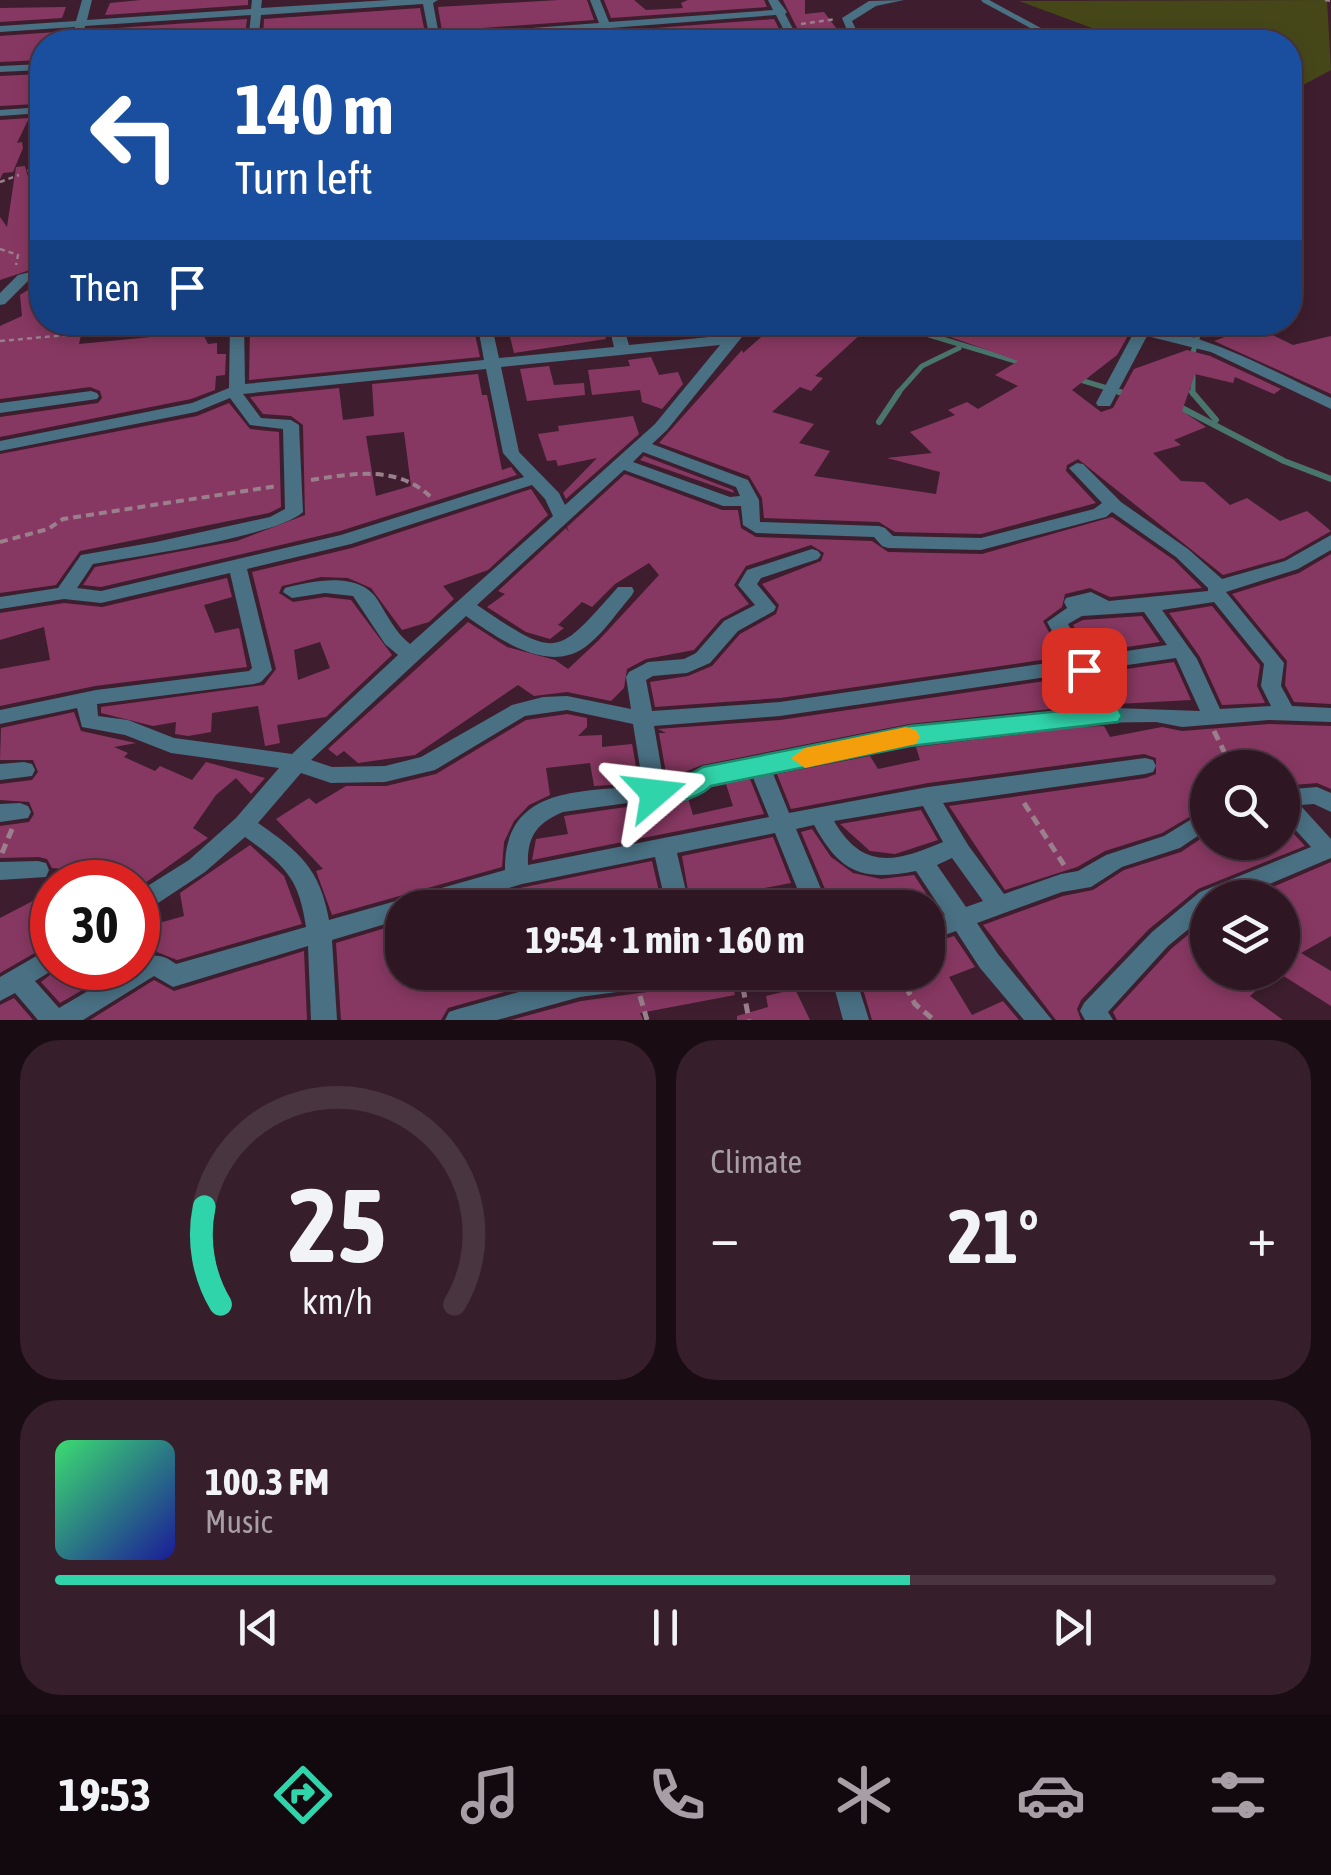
<!DOCTYPE html>
<html lang="en">
<head>
<meta charset="utf-8">
<style>
	body { margin:0; font-family:"Asap Condensed",sans-serif; background:#361f2a; color:#f1f3f6; height:100vh; display:flex; flex-direction:column; font-size:38px; white-space:nowrap }
	* { box-sizing:border-box; margin:0 }
	p { font-size:32px; color:#a79fa5 }
	.icon { flex:none; width:55px; height:55px; fill:none; stroke:currentColor; stroke-width:2; stroke-linecap:round; stroke-linejoin:round }
	.map { position:relative; height:1020px; overflow:hidden }
	.panel { display:flex; flex-direction:column; gap:20px; padding:20px; background:#190c13; flex:1 }
	.panel>* { flex:none }
	.hud { position:absolute; left:30px; top:30px; width:1272px; height:305px; border-radius:40px; box-shadow:0 5px 15px #0003,0 0 0 2px #493540; background:#1a4fa0; color:#fff; overflow:hidden }
	.controls { position:absolute; left:1190px; top:750px; display:grid; gap:20px }
	.controls a { display:grid; place-items:center; width:110px; height:110px; border-radius:50%; background:#2e1622; box-shadow:0 5px 15px #0003,0 0 0 2px #493540; font-size:50px }
	.speed { position:absolute; left:30px; top:860px; display:flex; gap:20px; font-size:50px; font-weight:700; text-align:center }
	.speed>* { display:grid; place-content:center; width:130px; height:130px; border-radius:50%; background:#2e1622; box-shadow:0 5px 15px #0003,0 0 0 2px #493540; line-height:1 }
	.speed .limit { border:15px solid #d22; background:#fff; color:#111 }
	.pin { position:absolute; display:grid; place-items:center; width:85px; height:85px; color:#fff; margin:-42px; border-radius:20px; box-shadow:0 5px 15px #0006 }
	.me { position:absolute; width:110px; margin:-55px; rotate:73deg; stroke-linejoin:round; filter:drop-shadow(0 0 8px #0008) }
	.turn { display:flex; align-items:center; gap:35px; height:210px; padding:0 40px; font-size:45px }
	.turn .icon { width:130px; height:130px; stroke-width:2.5 }
	.turn b { display:block; font-size:70px; line-height:85px }
	.then { display:flex; align-items:center; height:95px; padding:0 40px; background:#0003; gap:20px; font-size:38px }
	.big { font-size:75px; font-weight:700; line-height:1.1 }
	.panel .widget { flex:1; display:flex; flex-direction:column; justify-content:center; gap:15px; min-width:0; padding:0 35px; border-radius:40px; background:#361f2a }
	.panel .dial { align-items:center; gap:0 }
	.dial svg { height:260px; overflow:visible; fill:none; stroke:#493540; stroke-width:7; stroke-linecap:round; text-anchor:middle }
	.dial text { fill:#f1f3f6; stroke:none }
	.song { display:flex; align-items:center; gap:30px }
	.cover { width:120px; height:120px; border-radius:15px; background:linear-gradient(135deg,hsl(140 70% 55%),hsl(240 70% 35%)) }
	.played { height:10px; border-radius:5px; background:linear-gradient(90deg,#30d4aa 70%,#493540 70%) }
	.keys { display:flex; justify-content:space-around; direction:ltr }
	.heat { display:flex; justify-content:space-between; align-items:center; font-size:55px; direction:ltr }
	.panel .tiles { flex:1; display:grid; gap:20px; grid-template-columns:1fr 1fr }
	.widget:last-child { grid-column:span 2 }
	.trip { position:absolute; left:385px; top:890px; width:560px; height:100px; border-radius:40px; background:#2e1622; box-shadow:0 5px 15px #0003,0 0 0 2px #493540; font-weight:700; line-height:100px; text-align:center }
	.menu { display:flex; height:160px; justify-content:space-around; align-items:center; background:#12090e; color:#a79fa5 }
	.menu .icon { width:70px; height:70px }
	.menu .selected { color:#30d4aa }
	.menu b { font-size:45px; color:#f1f3f6 }
	.map>svg:first-child { display:block }
</style>
</head>
<body>
<div class="map">
<svg width="1331" height="1020" viewBox="0 0 1331 1020">
	<rect width="100%" height="100%" fill="#3e1e2e"/>
	<polygon fill="#464719" points="1327,0 1331,70 1290,92 1290,42 1130,42 1019,1"/>
	<g fill="none" stroke-linecap="round" stroke-linejoin="round">
		<g stroke="#49756c" stroke-width="5">
			<polyline points="929,335 1022,363"/>
			<polyline points="1191,359 1202,322"/>
			<polyline points="1193,371 1193,394"/>
			<polyline points="1077,379 1127,394"/>
			<polyline points="897,394 922,366 959,348"/>
		</g>
		<g stroke="#49756c" stroke-width="6">
			<polyline points="1119,392 1127,394"/>
			<polyline points="1192,392 1216,420"/>
			<polyline points="1178,406 1284,461 1331,479"/>
			<polyline points="879,422 899,392"/>
		</g>
	</g>
	<g fill="#873862" fill-rule="evenodd">
		<polygon points="141,0 248,0 248,5 105,15 110,3"/>
		<polygon points="559,0 587,0 594,20 442,31 438,7"/>
		<polygon points="604,0 634,0 646,10 683,8 681,3 688,0 764,0 767,7 611,18"/>
		<polygon points="783,0 805,0 805,14 824,12 843,37 802,38"/>
		<polygon points="66,7 62,18 0,22 0,8"/>
		<polygon points="420,8 424,28 377,31 377,37 267,42 268,35 263,35 264,19"/>
		<polygon points="247,19 245,36 239,36 238,42 85,42 88,30"/>
		<polygon points="774,19 786,42 621,41 616,31"/>
		<polygon points="70,31 68,42 42,42 42,60 0,62 0,36"/>
		<polygon points="599,33 603,42 480,42"/>
		<polygon points="41,74 36,91 42,91 36,104 0,106 0,76"/>
		<polygon points="29,118 17,143 22,142 23,148 13,172 3,173 0,179 0,120"/>
		<polygon points="25,166 38,214 42,213 42,266 0,280 0,217 7,227 16,167"/>
		<polygon points="42,281 42,322 84,322 79,344 202,332 208,344 217,343 217,354 226,354 225,375 216,376 215,390 191,399 0,437 0,417 98,403 102,398 100,391 90,387 0,399 0,326 22,316 20,295"/>
		<polygon points="335,322 465,322 465,331 474,330 480,357 249,380 250,328 297,324 297,330"/>
		<polygon points="570,322 601,322 606,339 514,353 509,333 518,332 517,328"/>
		<polygon points="778,322 874,322 815,376 823,378 811,391 800,387 772,412 814,424 799,443 830,451 814,476 936,494 940,472 887,458 932,453 910,432 955,415 948,410 967,402 978,409 1018,386 995,375 1018,361 939,333 942,322 980,331 988,322 1030,328 1034,322 1101,322 1129,334 1117,355 1072,390 1101,412 1113,408 1134,369 1187,350 1210,356 1281,389 1274,394 1235,377 1233,383 1195,374 1182,411 1206,427 1174,440 1181,445 1153,453 1181,481 1204,482 1230,505 1247,498 1280,521 1307,511 1331,531 1284,558 1223,575 1078,459 1067,465 1066,471 1096,503 981,534 895,532 879,522 764,518 762,498 749,476 659,443 742,350 743,353"/>
		<polygon points="1254,326 1293,345 1331,336 1331,394 1214,341"/>
		<polygon points="651,357 659,375 678,372 683,384 662,409 642,402 640,390 592,395 588,370 630,366 628,360"/>
		<polygon points="549,366 554,385 584,383 585,395 527,401 520,369"/>
		<path d="M 478,374 L 482,395 L 487,395 L 502,470 L 511,467 L 517,475 L 340,531 L 101,587 L 83,585 L 95,567 L 237,541 L 305,515 L 303,425 L 291,416 L 263,414 L 250,397 L 339,388 L 343,420 L 374,416 L 372,384 ZM 404,432 L 411,486 L 376,496 L 366,436 Z"/>
		<polygon points="229,403 250,429 279,432 281,507 269,513 80,551 56,585 0,593 0,454 197,416"/>
		<polygon points="633,416 639,434 566,499 563,493 597,458 558,466 556,460 547,461 538,434 559,431 558,426"/>
		<polygon points="644,456 733,490 734,493 640,460"/>
		<polygon points="625,474 722,510 738,510 741,528 756,537 872,541 888,552 982,554 1112,517 1174,560 1202,588 1110,597 1090,588 1065,594 1062,607 1043,621 1062,657 780,698 655,707 650,682 688,676 712,666 740,634 776,614 779,605 762,584 821,561 824,553 811,545 746,566 734,585 749,604 721,619 694,650 646,659 627,669 624,688 611,701 567,692 534,696 518,685 415,755 358,763 344,751 337,756 328,749 468,622 507,647 555,660 568,669 598,641 659,575 649,563 615,584 592,607 582,602 558,625 564,628 550,639 526,632 487,607 505,594 498,591 566,528 569,532 567,527"/>
		<path d="M 531,489 L 548,515 L 488,570 L 443,586 L 454,599 L 429,622 L 402,630 L 371,588 L 348,578 L 321,577 L 282,586 L 279,593 L 293,602 L 325,597 L 351,600 L 392,655 L 326,717 L 277,725 L 280,743 L 265,746 L 258,706 L 212,713 L 211,732 L 188,736 L 175,734 L 176,722 L 153,726 L 101,713 L 101,707 L 264,685 L 276,669 L 252,572 L 352,548 ZM 320,642 L 330,668 L 298,680 L 294,650 Z"/>
		<polygon points="1331,554 1331,704 1294,702 1285,685 1287,661 1232,594 1299,573"/>
		<polygon points="227,578 232,597 204,605 215,633 239,628 247,667 95,686 0,706 0,669 50,660 44,627 0,640 0,613 64,603 102,607"/>
		<polygon points="1212,606 1260,665 1257,686 1265,703 1222,705 1200,657 1169,613"/>
		<polygon points="1142,616 1160,642 1088,653 1073,625 1083,620"/>
		<polygon points="1174,662 1191,700 1117,704 1099,673"/>
		<polygon points="1073,677 1089,705 909,724 702,765 667,779 659,733 666,733 658,729 780,720"/>
		<polygon points="74,712 81,731 136,743 114,747 128,753 124,757 155,771 160,766 192,780 206,762 265,778 251,794 236,778 216,795 193,828 208,838 138,888 138,882 67,882 88,871 52,868 47,859 39,857 0,858 0,826 29,822 34,814 29,802 0,800 0,784 32,780 38,772 33,760 0,760 1,728"/>
		<polygon points="567,714 587,718 587,727 578,736 602,735 602,747 632,744 639,783 594,786 590,763 546,768 550,795 529,805 514,821 504,842 502,867 332,915 316,871 323,869 276,819 309,798 316,804 346,786 386,786 436,774 526,720"/>
		<polygon points="1269,724 1331,726 1331,789 1317,783 1282,786 1282,768 1208,768 1208,806 1162,833 1105,851 1077,867 1005,890 949,806 1146,778 1156,774 1156,758 1144,754 928,783 791,809 777,774 870,756 878,769 920,760 916,747 1079,727 1104,726 1110,737 1162,727 1182,731"/>
		<polygon points="750,779 764,814 532,860 536,839 568,834 564,816 688,798 693,815 733,806 726,784"/>
		<polygon points="921,810 938,840 895,854 870,851 840,824"/>
		<polygon points="1282,821 1305,846 1198,889 1149,929 1081,1000 1077,1009 1081,1020 1056,1020 983,925 1063,896 1093,890 1124,870 1181,852 1208,834 1208,842 1282,842"/>
		<polygon points="812,829 831,857 853,873 881,879 914,875 939,913 928,917 928,908 833,908 801,832"/>
		<polygon points="773,837 791,883 717,897 720,908 691,908 682,856"/>
		<polygon points="250,845 284,876 302,924 177,960 157,952 152,925 184,916 180,893"/>
		<polygon points="652,861 661,900 658,908 609,908 607,900 578,908 524,908 520,888"/>
		<polygon points="1331,862 1331,936 1301,953 1331,971 1331,1006 1282,975 1282,898 1247,898"/>
		<polygon points="52,891 52,943 0,973 0,918"/>
		<polygon points="1208,918 1208,972 1277,972 1250,996 1283,1020 1117,1020 1113,1012 1171,949"/>
		<polygon points="402,923 402,972 575,972 448,1008 441,1020 341,1020 336,943"/>
		<polygon points="954,936 975,967 949,977 972,1015 1003,1001 1019,1020 872,1020 858,972 928,972 928,944"/>
		<polygon points="304,951 307,1020 90,1020 154,980 174,991"/>
		<polygon points="59,968 120,968 60,1003 41,982"/>
		<polygon points="729,972 735,995 640,1013 643,1020 511,1020 581,1001 692,986 706,975"/>
		<polygon points="795,989 810,1020 737,1020 737,1016 768,1007 766,996"/>
		<polygon points="14,998 33,1020 0,1020 0,1005"/>
	</g>
	<g fill="none" stroke-linecap="round" stroke-linejoin="round">
		<g stroke="#9a7f8c" stroke-width="2.5" stroke-dasharray="5 4" stroke-linecap="butt">
			<polyline points="1325,0 1331,1"/>
			<polyline points="801,24 836,19"/>
			<polyline points="0,182 19,175"/>
			<polyline points="0,249 18,255 16,265"/>
			<polyline points="0,341 90,333"/>
		</g>
		<g stroke="#9a7f8c" stroke-width="4" stroke-dasharray="8 5" stroke-linecap="butt">
			<path d="M 311,480 C 355,473 399,465 433,499"/>
			<polyline points="0,542 48,529 63,519 277,486"/>
		</g>
		<g stroke="#9a7f8c" stroke-width="5" stroke-dasharray="10 6" stroke-linecap="butt">
			<polyline points="1214,731 1232,768"/>
			<polyline points="1024,803 1064,865"/>
			<polyline points="2,853 12,829"/>
			<polyline points="740,972 749,1020"/>
			<polyline points="898,972 915,1004 934,1020"/>
			<polyline points="640,996 647,1020"/>
		</g>
		<polyline stroke="#497083" stroke-width="5" points="984,0 1041,31 1047,42"/>
		<g fill="#497083" fill-rule="evenodd">
			<polygon points="82,0 92,0 87,20 251,9 252,0 262,0 261,8 389,0 438,0 433,3 439,35 599,23 590,0 600,0 609,22 773,10 768,0 778,0 787,12 785,14 800,42 790,42 776,15 611,28 617,42 607,42 601,29 440,42 377,42 382,39 429,35 423,4 261,15 258,42 248,42 251,15 85,26 81,42 71,42 75,27 0,32 0,26 76,21"/>
			<polygon points="904,0 876,6 852,21 862,42 852,42 842,18 869,1"/>
			<polygon points="42,64 42,70 0,72 0,66"/>
			<polygon points="42,107 42,113 0,116 0,110"/>
			<polygon points="42,156 42,167 39,170 42,178 42,197 36,193 27,170"/>
			<polygon points="42,269 42,277 28,281 5,304 0,305 0,293 18,275"/>
			<polygon points="158,322 229,322 222,326 106,335 99,331 106,327"/>
			<path d="M 230,322 L 244,322 L 245,384 L 484,360 L 477,322 L 491,322 L 499,358 L 614,347 L 608,322 L 622,322 L 629,345 L 729,335 L 739,322 L 754,322 L 667,430 L 652,444 L 748,480 L 759,500 L 760,522 L 879,526 L 885,528 L 893,536 L 981,538 L 1094,509 L 1102,503 L 1069,468 L 1077,463 L 1083,464 L 1121,502 L 1188,549 L 1222,579 L 1285,561 L 1331,535 L 1331,550 L 1298,569 L 1226,592 L 1284,663 L 1281,686 L 1292,706 L 1331,708 L 1331,722 L 1269,720 L 1182,727 L 1156,722 L 1079,723 L 910,744 L 772,771 L 789,813 L 928,787 L 1145,758 L 1153,760 L 1156,766 L 1153,772 L 1145,774 L 943,803 L 968,845 L 1004,894 L 1061,874 L 1078,871 L 1106,855 L 1164,836 L 1208,809 L 1208,829 L 1180,848 L 1122,867 L 1091,887 L 1062,892 L 977,923 L 998,954 L 1052,1020 L 1024,1020 L 980,968 L 956,931 L 928,941 L 928,921 L 945,915 L 916,871 C 862,881 841,874 814,825 L 796,829 L 829,908 L 805,908 L 775,833 L 677,853 L 689,904 L 687,908 L 661,908 L 665,901 L 655,857 L 522,884 L 442,908 L 402,908 L 402,919 L 332,940 L 337,1020 L 311,1020 L 308,946 L 173,987 L 154,976 L 83,1020 L 38,1020 L 15,993 L 0,1001 L 0,977 L 52,947 L 52,968 L 56,968 L 35,981 L 59,1008 L 127,968 L 138,968 L 138,961 C 153,953 163,954 176,964 L 306,927 C 299,877 284,865 245,837 L 205,872 L 146,911 L 138,913 L 138,892 L 189,860 L 236,818 L 279,768 L 171,753 L 125,735 L 82,727 L 77,708 L 0,724 L 0,710 L 96,690 L 249,671 L 252,668 L 230,573 L 101,603 L 64,599 L 0,609 L 0,597 L 58,588 L 81,555 L 156,542 L 270,517 L 285,509 L 283,429 L 250,425 L 230,398 L 196,412 L 0,451 L 0,441 L 192,403 L 229,388 ZM 720,345 L 655,424 L 565,505 L 559,493 L 519,452 L 501,367 ZM 486,369 L 503,453 L 524,477 L 341,535 L 101,591 L 77,588 L 93,564 C 133,557 278,536 303,512 L 299,425 L 291,420 L 261,418 L 243,394 ZM 643,452 L 736,487 L 740,496 L 730,497 L 633,462 ZM 624,470 L 723,506 L 741,506 L 743,525 L 756,533 L 874,537 L 882,546 L 888,548 L 981,550 L 1106,517 L 1112,512 L 1176,557 L 1208,588 L 1208,591 L 1109,601 L 1091,592 L 1066,598 L 1064,602 L 1067,608 L 1047,622 L 1068,660 L 780,702 L 652,711 L 646,680 L 653,676 L 687,673 L 710,663 L 738,631 L 774,611 L 776,607 L 757,584 L 761,578 L 818,559 L 821,555 L 818,551 L 812,549 L 747,570 L 738,585 L 755,605 L 724,621 L 696,653 L 684,659 L 648,662 L 629,672 L 626,677 L 631,709 L 567,696 L 543,697 L 512,705 L 421,757 L 385,766 L 332,767 L 311,760 L 466,616 C 499,639 550,677 589,644 C 606,630 618,611 632,595 L 634,591 L 632,587 L 618,587 C 556,657 558,660 477,605 ZM 532,485 L 545,499 L 553,516 L 410,644 C 394,631 388,616 377,599 C 358,571 313,581 285,588 L 283,592 L 292,598 L 325,593 L 353,596 L 385,644 L 398,655 L 292,754 L 174,738 L 128,720 L 98,716 L 97,704 L 254,684 L 261,682 L 272,670 L 247,569 L 351,544 ZM 1214,602 L 1264,664 L 1261,686 L 1271,706 L 1220,709 L 1197,659 L 1162,610 ZM 1144,612 L 1167,645 L 1086,657 L 1068,624 L 1082,616 ZM 1176,658 L 1200,711 L 1115,708 L 1093,670 ZM 1075,673 L 1095,708 L 910,728 L 703,769 L 686,779 L 664,783 L 654,726 L 780,716 ZM 567,710 L 633,724 L 643,786 C 580,792 504,786 505,870 L 329,920 C 320,869 300,852 258,823 L 301,773 L 331,783 L 385,782 L 435,770 L 525,716 ZM 752,775 L 769,817 L 528,865 C 527,836 537,823 563,812 L 692,794 L 709,784 ZM 923,806 L 943,842 C 896,862 863,871 834,821 ZM 952,858 L 983,901 L 966,907 L 937,865 Z"/>
			<path d="M 1104,322 C 1185,322 1259,364 1331,398 L 1331,409 L 1211,352 L 1147,336 L 1110,406 L 1098,406 L 1096,403 L 1134,332 Z"/>
			<polygon points="91,391 97,393 99,396 97,399 0,413 0,403"/>
			<polygon points="24,762 32,764 35,770 32,776 0,780 0,764"/>
			<polygon points="1317,787 1331,793 1331,812 1314,804 1300,805 1331,839 1331,858 1236,898 1208,898 1208,913 1168,946 1108,1012 1113,1020 1085,1020 1080,1011 1084,1003 1152,932 1200,892 1311,847 1282,815 1282,790"/>
			<polygon points="20,803 28,806 31,812 28,818 0,822 0,804"/>
			<polygon points="38,861 46,863 49,870 46,877 0,880 0,862"/>
			<polygon points="603,972 703,972 700,979 691,982 580,997 497,1020 445,1020 449,1012 458,1009 580,975"/>
			<polygon points="830,972 854,972 869,1020 843,1020"/>
		</g>
	</g>
	<path fill="#30d4aa" stroke="#1f8a6e" stroke-width="2.5" d="M 1084,660 L 1093,663 L 1122,716 L 1118,722 L 910,746 L 711,786 C 696,800 665,807 645,801 L 641,793 L 645,785 L 685,777 L 703,767 L 910,726 L 1091,708 L 1071,670 Z"/>
	<polygon fill="#f59e0b" points="906,727 916,730 920,737 916,744 805,768 791,758 805,748"/>
</svg>
<div class="controls">
<a><svg class="icon" aria-label="search" viewBox="0 0 24 24"><circle cx="10" cy="10" r="6"/><path d="M15 15l6 6"/></svg></a>
<a><svg class="icon" aria-label="layers" viewBox="0 0 24 24"><path d="M12 4l9 5-9 5-9-5zM3 14l9 5 9-5"/></svg></a>
</div>
<div class="speed"><div class="limit">30</div></div>
<div class="pin" style="left:1084px;top:670px;background:#d93025"><svg class="icon" aria-label="arrive" viewBox="0 0 24 24"><path d="M6 21V4h12l-3 4 3 4H6"/></svg></div>
<svg class="me" style="left:655px;top:793px" viewBox="-20 -20 40 40"><path d="M0-17L14 15 0 8-14 15z" fill="#30d4aa" stroke="#fff" stroke-width="4"/></svg>
<div class="trip">19:54 · 1 min · 160 m</div>
<div class="hud">
<div class="turn"><svg class="icon" aria-label="left" viewBox="0 0 24 24"><path d="M17 20v-9H6M10 6l-5 5 5 5"/></svg><div><b>140 m</b>Turn left</div></div>
<div class="then">Then<svg class="icon" aria-label="arrive" viewBox="0 0 24 24"><path d="M6 21V4h12l-3 4 3 4H6"/></svg></div>
</div>
</div>
<section class="panel">
<div class="tiles">
<div class="widget dial"><svg viewBox="0 0 100 80">
<path d="M14 69A42 42 0 1 1 86 69"/>
<path d="M14 69A42 42 0 0 1 9 39" stroke="#30d4aa"/>
<text x="50" y="56" font-size="32" font-weight="700">25</text>
<text x="50" y="72" font-size="11">km/h</text>
</svg></div>
<div class="widget"><p>Climate</p>
<div class="heat"><a>−</a><b class="big">21°</b><a>+</a></div>
</div>
<div class="widget">
<div class="song"><i class="cover"></i><div><b>100.3 FM</b><p>Music</p></div></div>
<div class="played"></div>
<div class="keys"><svg class="icon" aria-label="previous" viewBox="0 0 24 24"><path d="M18 5L8 12l10 7zM5 5v14"/></svg><svg class="icon" aria-label="pause" viewBox="0 0 24 24"><path d="M8 5v14M16 5v14"/></svg><svg class="icon" aria-label="next" viewBox="0 0 24 24"><path d="M6 5l10 7-10 7zM19 5v14"/></svg></div>
</div>
</div>
</section>
<nav class="menu">
<b>19:53</b>
<svg class="icon selected" aria-label="directions" viewBox="0 0 24 24"><path d="M12 3l9 9-9 9-9-9zM9 14v-3h6M13 9l2 2-2 2"/></svg>
<svg class="icon" aria-label="music" viewBox="0 0 24 24"><path d="M9 18V5l10-2v13"/><circle cx="6" cy="18" r="3"/><circle cx="16" cy="16" r="3"/></svg>
<svg class="icon" aria-label="phone" viewBox="0 0 24 24"><path d="M5 4h4l2 5-3 2q2 4 5 5l2-3 5 2v4C11 20 4 13 5 4z"/></svg>
<svg class="icon" aria-label="climate" viewBox="0 0 24 24"><path d="M12 3v18M4 7l16 10M4 17L20 7"/></svg>
<svg class="icon" aria-label="car" viewBox="0 0 24 24"><path d="M5 17H2v-5l4-1 3-4h7l3 4 3 1v5h-3M9 17h6M6 11h13"/><circle cx="7" cy="17" r="2"/><circle cx="17" cy="17" r="2"/></svg>
<svg class="icon" aria-label="filters" viewBox="0 0 24 24"><path d="M4 7h16M4 17h16"/><circle cx="9" cy="7" r="2"/><circle cx="15" cy="17" r="2"/></svg>
</nav>
</body>
</html>
